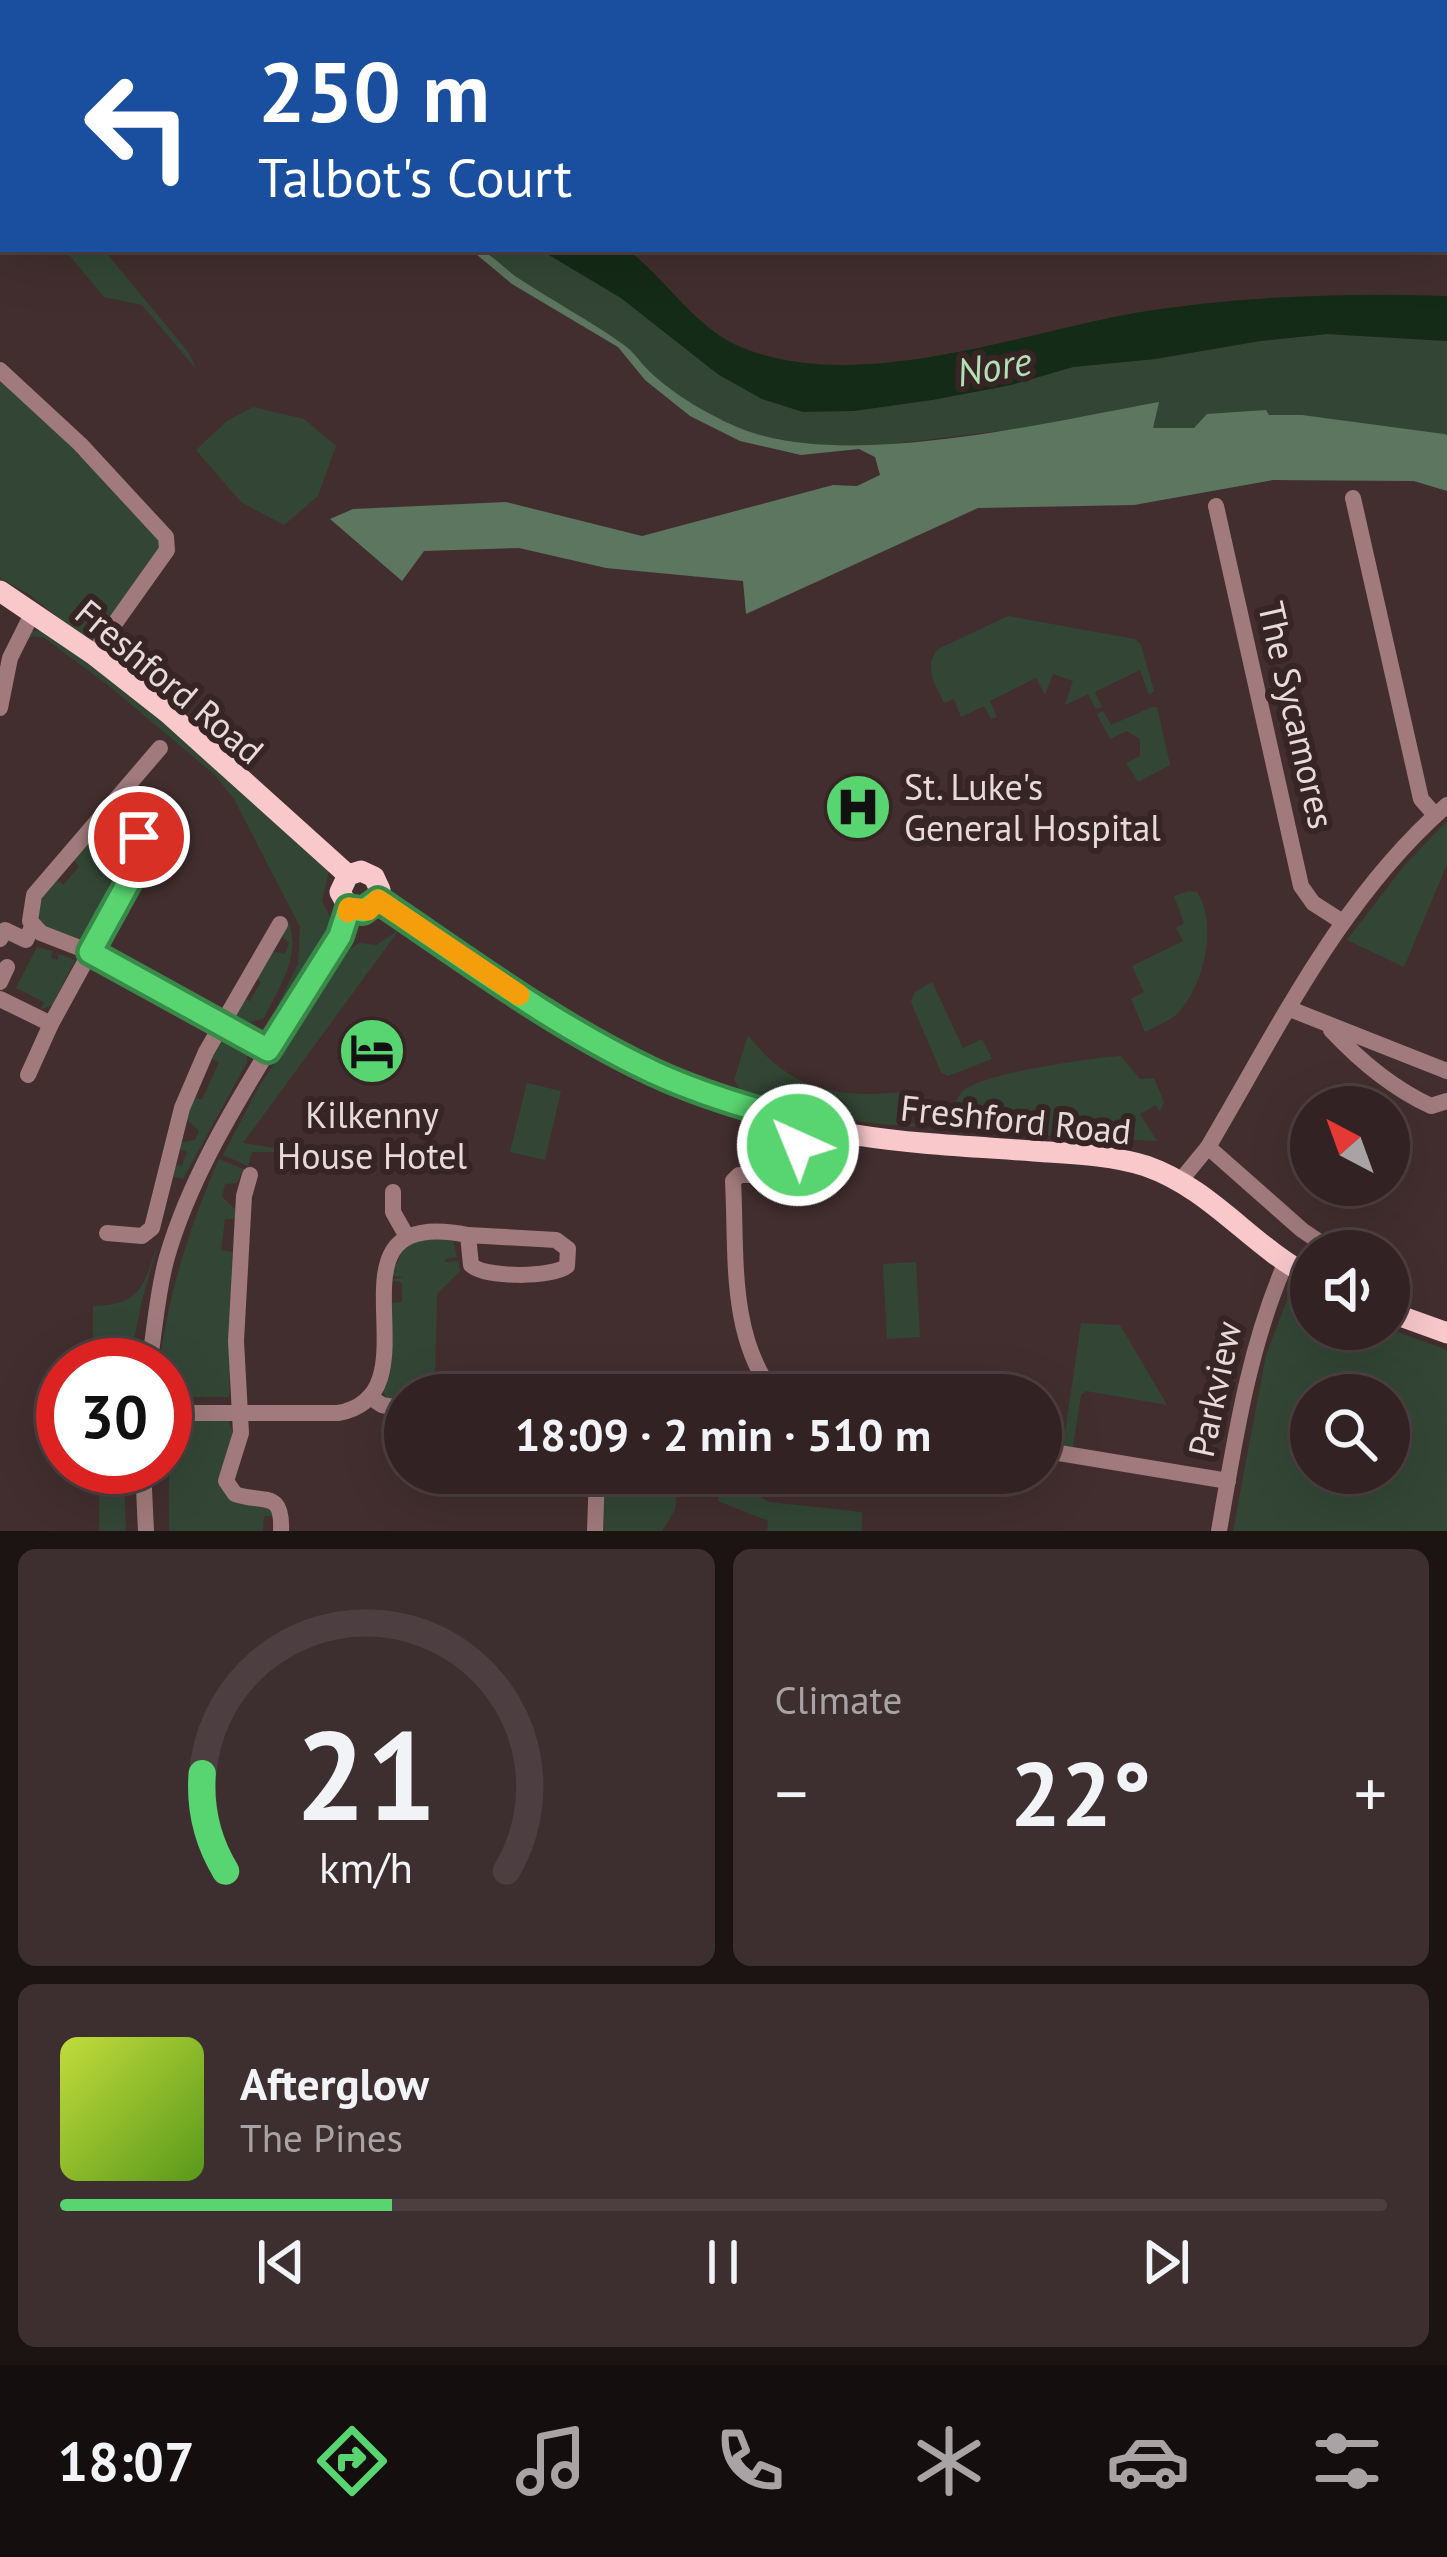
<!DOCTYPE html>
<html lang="en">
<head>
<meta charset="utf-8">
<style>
	body { margin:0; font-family:"PT Sans",sans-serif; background:#3d2f30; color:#f1f3f6; height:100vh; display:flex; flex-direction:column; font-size:45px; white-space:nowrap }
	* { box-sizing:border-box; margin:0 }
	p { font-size:39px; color:#a8a4a6 }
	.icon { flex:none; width:66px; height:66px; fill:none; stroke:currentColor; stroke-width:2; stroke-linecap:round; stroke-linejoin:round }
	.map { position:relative; height:1531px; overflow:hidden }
	.sheet { display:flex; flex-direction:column; gap:18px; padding:18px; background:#1c1313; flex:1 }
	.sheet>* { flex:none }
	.banner { position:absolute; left:0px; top:0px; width:1449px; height:252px; box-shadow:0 12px 48px #0002,0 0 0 3px #4d3f41; background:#1a4fa0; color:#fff; overflow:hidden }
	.needle { width:78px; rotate:319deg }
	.controls { position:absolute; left:1290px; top:1086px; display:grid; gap:24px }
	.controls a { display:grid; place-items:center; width:120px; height:120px; border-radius:50%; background:#322223; box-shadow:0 12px 48px #0002,0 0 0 3px #4d3f41; font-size:60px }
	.speed { position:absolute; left:36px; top:1338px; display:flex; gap:24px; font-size:60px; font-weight:700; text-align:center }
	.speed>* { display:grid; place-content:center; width:156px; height:156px; border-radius:50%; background:#322223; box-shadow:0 12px 48px #0002,0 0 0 3px #4d3f41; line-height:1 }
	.speed .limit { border:18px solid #d22; background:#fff; color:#111 }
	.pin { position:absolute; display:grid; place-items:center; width:102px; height:102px; color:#fff; margin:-51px; border:6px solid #fff; border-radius:50%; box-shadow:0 3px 12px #0007 }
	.me { position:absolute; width:132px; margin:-66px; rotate:316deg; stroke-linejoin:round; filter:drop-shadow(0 0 9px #0008) }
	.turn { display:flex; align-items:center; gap:42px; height:252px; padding:0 60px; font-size:54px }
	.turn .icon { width:156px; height:156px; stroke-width:2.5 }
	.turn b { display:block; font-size:84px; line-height:102px }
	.big { font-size:90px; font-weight:700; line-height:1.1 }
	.sheet .card { flex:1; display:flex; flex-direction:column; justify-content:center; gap:18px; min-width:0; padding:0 42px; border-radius:18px; background:#3d2f30 }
	.sheet .dial { align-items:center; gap:0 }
	.dial svg { height:312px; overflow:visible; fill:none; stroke:#4d3f41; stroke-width:7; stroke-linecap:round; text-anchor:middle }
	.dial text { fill:#f1f3f6; stroke:none }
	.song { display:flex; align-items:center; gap:36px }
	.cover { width:144px; height:144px; border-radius:18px; background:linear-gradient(135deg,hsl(70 70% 55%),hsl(90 70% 35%)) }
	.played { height:12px; border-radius:6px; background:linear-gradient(90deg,#58d570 25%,#4d3f41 25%) }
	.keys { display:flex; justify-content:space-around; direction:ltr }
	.heat { display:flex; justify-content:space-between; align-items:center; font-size:66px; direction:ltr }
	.sheet .tiles { flex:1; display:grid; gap:18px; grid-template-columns:1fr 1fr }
	.card:last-child { grid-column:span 2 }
	.trip { position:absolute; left:384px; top:1374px; width:678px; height:120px; border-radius:60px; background:#322223; box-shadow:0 12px 48px #0002,0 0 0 3px #4d3f41; font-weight:700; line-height:120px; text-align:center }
	.tabs { display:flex; height:192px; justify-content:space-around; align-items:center; background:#140e0e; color:#a8a4a6 }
	.tabs .icon { width:84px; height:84px }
	.tabs .selected { color:#58d570 }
	.tabs b { font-size:54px; color:#f1f3f6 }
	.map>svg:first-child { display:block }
</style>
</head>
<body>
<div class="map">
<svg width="1447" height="1531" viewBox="0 0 1447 1531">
	<rect width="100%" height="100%" fill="#422e2f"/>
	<g fill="#334635" fill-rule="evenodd">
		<polygon points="64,249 103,249 189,353 196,369 142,305 104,297"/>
		<polygon points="470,249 539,249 621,298 719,375 932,400 1011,385 1073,367 1155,359 1260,341 1327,334 1447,341 1447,491 1414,481 1273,480 1134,505 998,431 801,455 740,441 690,416 645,380 618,347 512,284"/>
		<polygon points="0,380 73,444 78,456 84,456 96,467 162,545 90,643 29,594 0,578"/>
		<polygon points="253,407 304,419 336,446 318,496 284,525 241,502 196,450 227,421"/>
		<path d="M 1008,616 L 1135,639 L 1141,645 L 1154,691 L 1149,695 L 1140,670 L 1095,692 L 1102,707 L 1096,709 L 1088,694 L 1065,705 L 1073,681 L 1053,674 L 1045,695 L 1036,678 L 990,701 L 997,717 L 991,719 L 984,706 L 961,717 L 954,699 L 944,703 C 935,683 923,668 938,649 Z"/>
		<polygon points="44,630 119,683 329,871 322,901 337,931 279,1020 273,1016 298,963 300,927 234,799 215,775 108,685 44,638 33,636 26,640 32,631"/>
		<polygon points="1152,707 1157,707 1170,765 1138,782 1126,763 1140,756 1140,739 1127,731 1110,739 1097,714 1103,711 1111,725"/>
		<polygon points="1447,821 1447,864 1404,967 1347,940 1404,866"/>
		<polygon points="110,822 138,850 133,863 124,859 107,889 116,896 90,940 79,941 43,928 36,913 41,897 55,878 63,885 79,867 73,859"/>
		<path d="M 1189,891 L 1197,892 C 1218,925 1204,984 1179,1012 C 1170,1021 1156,1026 1145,1032 L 1131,999 L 1144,992 L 1132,966 L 1183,941 L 1176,928 L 1184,923 L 1174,896 Z"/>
		<path d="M 288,921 C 302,955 279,988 264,1018 L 249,1023 L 232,1014 L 240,997 L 250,1001 L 261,982 L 253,976 L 270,951 L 285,954 L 289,943 L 280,934 Z"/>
		<polygon points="399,930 243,1143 275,1148 275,1152 252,1152 248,1166 223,1155 257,1090 347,951 359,943 376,945"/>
		<polygon points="37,947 52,951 51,958 57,960 59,954 75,960 52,1005 41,1010 44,1002 16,988"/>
		<polygon points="932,982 963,1048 982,1039 992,1059 948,1076 941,1072 911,1002 915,992"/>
		<polygon points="230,1035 247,1050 247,1062 183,1179 170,1176 173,1164 182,1166 187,1152 177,1148 180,1143 195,1140 199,1131 186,1119 192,1097 202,1100 219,1062 209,1057 224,1036"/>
		<path d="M 748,1035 C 782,1079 818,1095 874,1094 C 890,1094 905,1091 922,1092 L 926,1101 L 904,1112 L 910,1124 L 934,1115 L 933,1123 C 907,1135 775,1108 746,1094 C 739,1090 738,1086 734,1080 Z"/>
		<path d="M 1121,1056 L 1140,1079 L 1154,1078 L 1164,1102 L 1160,1112 L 1156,1105 L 1140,1114 L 1157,1141 L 974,1132 C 963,1123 948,1106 962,1092 C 981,1073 1091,1058 1121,1056 Z"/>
		<polygon points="527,1083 561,1091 545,1160 510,1152"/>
		<path d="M 219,1159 L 243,1169 L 237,1183 L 225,1184 L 222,1197 L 235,1209 L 235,1219 L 225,1219 L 221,1250 L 232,1252 L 229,1397 L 170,1397 L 165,1390 L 165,1365 L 159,1365 C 170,1289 188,1230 219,1159 Z"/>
		<polygon points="408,1239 453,1239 457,1257 445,1259 445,1262 458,1261 460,1271 437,1294 435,1378 426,1392 405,1395 405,1403 387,1399 382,1391 387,1379 392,1303 402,1302 402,1283 391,1280 404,1277 391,1276"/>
		<path d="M 159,1241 L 142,1300 L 129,1365 L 93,1365 L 93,1306 C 145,1305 143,1283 159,1241 Z"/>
		<polygon points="916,1262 920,1337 887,1339 883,1264"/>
		<path d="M 1290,1292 L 1311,1300 L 1311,1329 L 1389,1329 L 1447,1350 L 1447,1531 L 1233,1531 L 1266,1355 ZM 1311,1395 L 1389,1395 L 1389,1473 L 1311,1473 Z"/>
		<polygon points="1081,1323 1120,1325 1167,1405 1086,1391 1081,1395 1073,1447 1063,1446"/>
		<polygon points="169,1418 229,1421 234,1439 220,1479 263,1503 275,1516 264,1516 263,1531 169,1531"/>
		<polygon points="99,1467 124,1467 126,1531 99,1531"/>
		<polygon points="613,1473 679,1473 675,1510 662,1531 601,1531 602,1497 612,1496"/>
		<polygon points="682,1473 722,1473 769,1502 862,1512 862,1531 767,1531 768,1521 718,1501 720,1485 682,1476"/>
	</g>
	<path fill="#5d765f" d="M 470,249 C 489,249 500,265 515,276 C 551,300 589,320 624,345 C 634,352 640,362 649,371 C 674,395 710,416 742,429 C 848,471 1047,422 1159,402 L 1153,428 L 1194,428 L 1207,414 L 1266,410 L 1269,415 L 1302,415 L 1444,434 L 1447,435 L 1447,491 L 1414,481 L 1273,480 L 1134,505 L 978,508 L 746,614 L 743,581 L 606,568 L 519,548 L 424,551 L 402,581 L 330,519 L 353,509 L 506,502 L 642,536 L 833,485 L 857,486 L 880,475 L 875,457 L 859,449 L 801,455 L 740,441 L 690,416 L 645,380 L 618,347 L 512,284 Z"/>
	<path fill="#142b17" d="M 539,249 L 616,249 L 634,255 C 667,282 697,327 736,345 C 850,396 1012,336 1129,314 C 1234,296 1341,293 1447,296 L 1447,341 L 1327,334 L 1260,341 L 1155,359 L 1073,367 L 1011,385 L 932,400 L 854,411 L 803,412 L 762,399 L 719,375 L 621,298 Z"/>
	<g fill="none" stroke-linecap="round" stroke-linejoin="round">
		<g stroke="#a07a7c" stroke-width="16">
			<polyline points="612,0 614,3"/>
			<polyline points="1350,0 1365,3"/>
			<polyline points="794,3 800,0"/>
			<polyline points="1446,7 1447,7"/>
			<polyline points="0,370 80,444 166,537 167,550 93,654"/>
			<polyline points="1353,498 1421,799 1435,815"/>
			<polyline points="1216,506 1301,886 1313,903 1341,921"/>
			<polyline points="0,708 10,658 33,612"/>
			<polyline points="160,748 34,895 30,921 41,933 90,952 268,1050"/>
			<polyline points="0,939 5,930 26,940 33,925"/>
			<polyline points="0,982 7,967"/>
			<polyline points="0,999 51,1024"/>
			<polyline points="1290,1009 1447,1071"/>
			<path d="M 1331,1030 C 1361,1062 1392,1088 1431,1106 L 1447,1101"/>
			<polyline points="28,1075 51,1024 144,854 139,837 107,809"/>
			<polyline points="1208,1147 1302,1230 1333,1251"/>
			<path d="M 250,1175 L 244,1196 L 236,1341 L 241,1433 L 226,1481 L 235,1494 C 263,1504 283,1489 281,1531"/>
			<path d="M 1181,1180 L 1208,1147 C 1279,1027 1341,897 1447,805"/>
			<polyline points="393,1192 393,1212 406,1235"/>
			<polyline points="107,1233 142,1236 152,1228 182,1108 206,1052 280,924"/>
			<polyline points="1389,1274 1398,1277"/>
			<path d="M 149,1365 C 155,1329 157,1292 167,1257 C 188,1184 229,1115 268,1051 C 296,1004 332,961 349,908"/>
			<path d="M 775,1395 C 728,1336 737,1253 733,1181 L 739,1175 L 769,1175 L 787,1167 L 798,1145 L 802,1122"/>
			<polyline points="370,1397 382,1405 405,1409"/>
			<path d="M 165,1413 L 338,1413 C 446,1394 309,1203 468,1235 L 471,1265 C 485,1278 552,1278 567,1266 L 568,1249 L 556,1240 L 468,1235"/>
			<polyline points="1041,1450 1228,1481"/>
			<polyline points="143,1467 146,1531"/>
			<polyline points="595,1531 597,1473"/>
			<path d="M 1219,1531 C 1235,1439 1248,1350 1285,1264"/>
		</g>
		<g stroke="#f8c8cb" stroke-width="21">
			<polyline points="0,591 93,654 168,713 348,875"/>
			<polyline points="348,875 340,892 349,908 363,911 378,900"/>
			<polyline points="348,875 361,871 374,877 380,890 378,900"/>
			<path d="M 378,900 C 530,1002 671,1104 856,1135 C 919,1145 983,1147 1047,1152 C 1080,1154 1115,1156 1146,1166 C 1212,1189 1251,1246 1311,1277"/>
			<polyline points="1389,1312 1447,1333"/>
		</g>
	</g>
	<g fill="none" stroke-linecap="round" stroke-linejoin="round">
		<g stroke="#398a49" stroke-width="30">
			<path id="route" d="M 139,837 L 144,854 L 90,952 L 268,1050 L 340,936 L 349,908 L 363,911 L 378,900 C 467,960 555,1026 653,1072 C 700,1094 751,1109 802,1122 L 798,1145"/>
		</g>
		<use href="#route" stroke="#58d570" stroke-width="21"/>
		<polyline stroke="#f59e0b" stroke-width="21" points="348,912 349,908 368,910 378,900 519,995"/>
	</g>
	<defs>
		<g id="hospital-disc" transform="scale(3.45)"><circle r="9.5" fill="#58d570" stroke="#372425"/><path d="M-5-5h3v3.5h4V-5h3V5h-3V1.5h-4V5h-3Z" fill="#111"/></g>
		<g id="hotel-disc" transform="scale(3.45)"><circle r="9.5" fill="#58d570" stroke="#372425"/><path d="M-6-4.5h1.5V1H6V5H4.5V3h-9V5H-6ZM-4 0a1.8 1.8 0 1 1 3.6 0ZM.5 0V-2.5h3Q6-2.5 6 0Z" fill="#111"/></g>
	</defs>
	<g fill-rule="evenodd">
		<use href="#hospital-disc" x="858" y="807"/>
		<use href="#hotel-disc" x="372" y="1051"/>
	</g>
	<g text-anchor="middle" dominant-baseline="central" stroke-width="12" stroke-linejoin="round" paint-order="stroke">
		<g font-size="36" fill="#e7dada" stroke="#372425">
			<text transform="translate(170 681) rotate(40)">Freshford Road</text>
			<text transform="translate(1297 715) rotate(77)">The Sycamores</text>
			<text transform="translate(1016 1119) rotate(6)">Freshford Road</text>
			<text transform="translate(1214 1389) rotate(-78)">Parkview</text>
		</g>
		<g font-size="36" fill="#e7dada" stroke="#372425" text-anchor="start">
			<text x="904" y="786">St. Luke's<tspan x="904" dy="41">General Hospital</tspan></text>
			<text x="372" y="1114" text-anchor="middle">Kilkenny<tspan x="372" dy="41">House Hotel</tspan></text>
		</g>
		<g font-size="39" font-style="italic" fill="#b2e1b6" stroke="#372425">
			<text transform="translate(994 366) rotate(-10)">Nore</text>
		</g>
	</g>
</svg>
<div class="controls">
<a><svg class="needle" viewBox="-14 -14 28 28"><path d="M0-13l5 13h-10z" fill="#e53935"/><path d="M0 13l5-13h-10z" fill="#a8a4a6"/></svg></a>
<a><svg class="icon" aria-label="sound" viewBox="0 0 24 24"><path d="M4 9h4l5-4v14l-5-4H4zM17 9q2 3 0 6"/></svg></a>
<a><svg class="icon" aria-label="search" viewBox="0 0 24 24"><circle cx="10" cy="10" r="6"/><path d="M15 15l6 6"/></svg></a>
</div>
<div class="speed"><div class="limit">30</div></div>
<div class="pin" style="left:139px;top:837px;background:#d93025"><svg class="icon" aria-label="arrive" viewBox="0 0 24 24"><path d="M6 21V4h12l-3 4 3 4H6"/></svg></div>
<svg class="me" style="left:798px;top:1145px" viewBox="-20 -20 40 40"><circle r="17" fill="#58d570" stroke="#fff" stroke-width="3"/><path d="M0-11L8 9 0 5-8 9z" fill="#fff"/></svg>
<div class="trip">18:09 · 2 min · 510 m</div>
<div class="banner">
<div class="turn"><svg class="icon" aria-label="left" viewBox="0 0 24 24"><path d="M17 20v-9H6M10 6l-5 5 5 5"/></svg><div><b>250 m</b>Talbot's Court</div></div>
</div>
</div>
<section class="sheet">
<div class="tiles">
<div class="card dial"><svg viewBox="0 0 100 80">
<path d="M14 69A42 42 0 1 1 86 69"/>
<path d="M14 69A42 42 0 0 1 8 44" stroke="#58d570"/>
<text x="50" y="56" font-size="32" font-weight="700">21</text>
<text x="50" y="72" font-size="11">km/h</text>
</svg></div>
<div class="card"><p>Climate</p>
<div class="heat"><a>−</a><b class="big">22°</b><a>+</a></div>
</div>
<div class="card">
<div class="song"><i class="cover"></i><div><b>Afterglow</b><p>The Pines</p></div></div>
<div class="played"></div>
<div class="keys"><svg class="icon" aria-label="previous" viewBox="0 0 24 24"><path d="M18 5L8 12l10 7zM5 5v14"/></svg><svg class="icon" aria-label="pause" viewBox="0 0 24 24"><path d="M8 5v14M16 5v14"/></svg><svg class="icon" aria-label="next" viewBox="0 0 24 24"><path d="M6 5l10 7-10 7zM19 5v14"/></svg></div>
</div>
</div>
</section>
<nav class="tabs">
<b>18:07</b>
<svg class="icon selected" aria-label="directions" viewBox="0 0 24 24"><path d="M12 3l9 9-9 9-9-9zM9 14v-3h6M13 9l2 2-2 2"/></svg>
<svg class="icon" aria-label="music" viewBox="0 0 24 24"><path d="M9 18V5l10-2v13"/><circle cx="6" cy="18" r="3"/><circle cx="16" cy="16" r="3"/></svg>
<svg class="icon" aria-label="phone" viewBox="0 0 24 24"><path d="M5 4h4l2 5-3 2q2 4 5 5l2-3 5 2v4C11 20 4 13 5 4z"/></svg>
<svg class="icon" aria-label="climate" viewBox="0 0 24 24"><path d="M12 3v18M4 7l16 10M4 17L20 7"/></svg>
<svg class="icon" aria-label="car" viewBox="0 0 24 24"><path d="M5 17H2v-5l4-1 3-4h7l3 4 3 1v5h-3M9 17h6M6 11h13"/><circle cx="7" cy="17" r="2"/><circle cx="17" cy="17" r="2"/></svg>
<svg class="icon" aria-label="filters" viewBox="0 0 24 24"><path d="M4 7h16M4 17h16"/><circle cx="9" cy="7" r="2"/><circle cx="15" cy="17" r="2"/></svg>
</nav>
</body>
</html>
